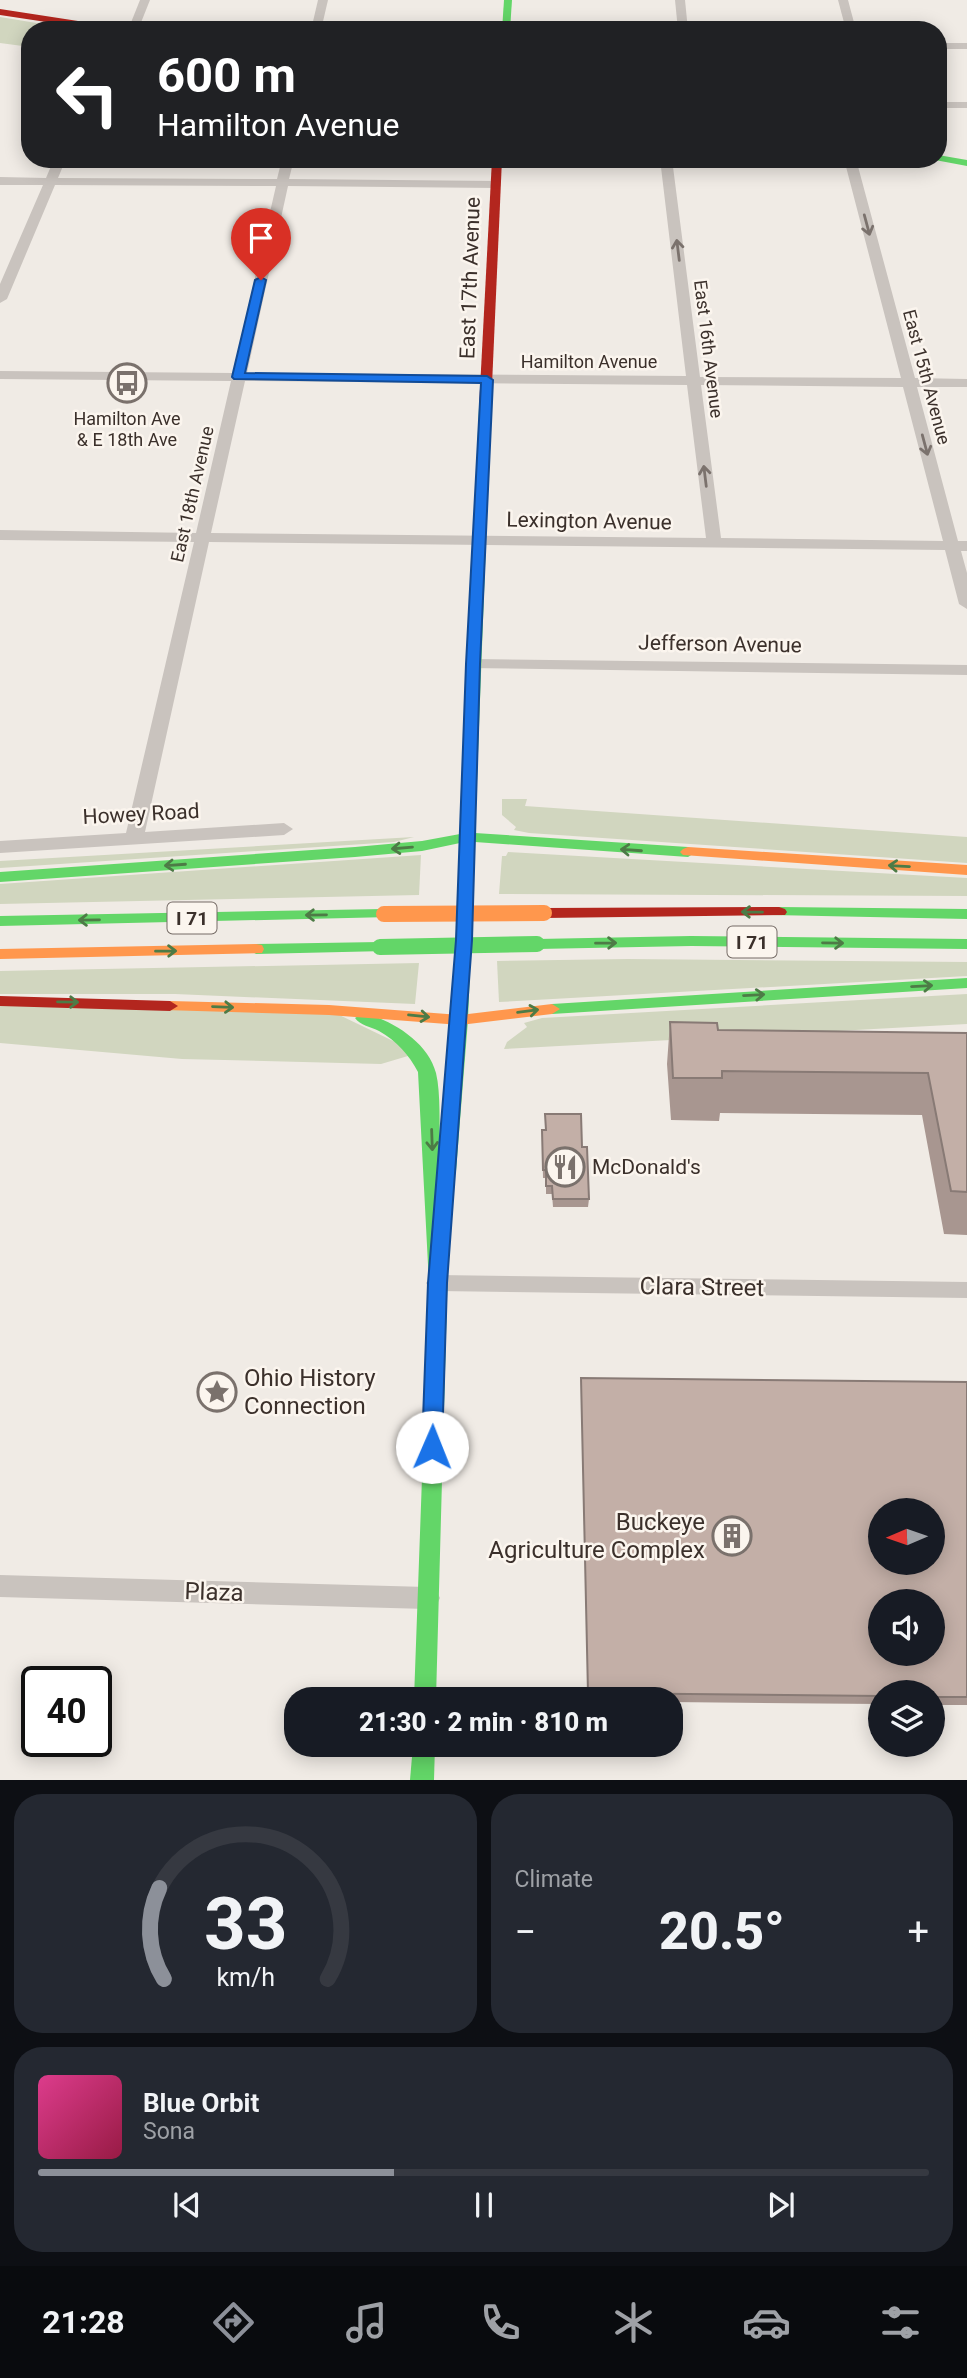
<!DOCTYPE html>
<html lang="en">
<head>
<meta charset="utf-8">
<style>
	body { margin:0; font-family:Roboto,sans-serif; background:#242831; color:#f1f3f6; height:100vh; display:flex; flex-direction:column; font-size:26px; white-space:nowrap }
	* { box-sizing:border-box; margin:0 }
	p { font-size:23px; color:#9ea1a6 }
	.icon { flex:none; width:38px; height:38px; fill:none; stroke:currentColor; stroke-width:2; stroke-linecap:round; stroke-linejoin:round }
	.map { position:relative; height:1780px; overflow:hidden }
	.details { display:flex; flex-direction:column; gap:14px; padding:14px; background:#0d0f14; flex:1 }
	.details>* { flex:none }
	.top-card { position:absolute; left:21px; top:21px; width:926px; height:147px; border-radius:28px; box-shadow:0 4px 18px #0003; background:#202124; color:#fff; overflow:hidden }
	.needle { width:46px; rotate:268deg }
	.fabs { position:absolute; left:868px; top:1498px; display:grid; gap:14px }
	.fabs a { display:grid; place-items:center; width:77px; height:77px; border-radius:50%; background:#171b24; box-shadow:0 4px 18px #0003; font-size:35px }
	.speed { position:absolute; left:21px; top:1666px; display:flex; gap:14px; font-size:35px; font-weight:700; text-align:center }
	.speed>* { display:grid; place-content:center; width:91px; height:91px; border-radius:50%; background:#171b24; box-shadow:0 4px 18px #0003; line-height:1 }
	.speed .limit { border:4px solid #111; border-radius:10px; background:#fff; color:#111 }
	.pin { position:absolute; display:grid; place-items:center; width:60px; height:60px; color:#fff; margin:-72px -30px; border-radius:50% 50% 50% 0; rotate:-45deg; box-shadow:0 0 7px #0007 }
	.pin .icon { rotate:45deg }
	.me { position:absolute; width:77px; margin:-38px; rotate:1deg; stroke-linejoin:round; filter:drop-shadow(0 0 5px #0008) }
	.turn { display:flex; align-items:center; gap:24px; height:147px; padding:0 21px; font-size:32px }
	.turn .icon { width:91px; height:91px; stroke-width:2.5 }
	.turn b { display:block; font-size:49px; line-height:60px }
	.big { font-size:52px; font-weight:800; line-height:1.1 }
	.details .card { flex:1; display:flex; flex-direction:column; justify-content:center; gap:10px; min-width:0; padding:0 24px; border-radius:28px; background:#242831 }
	.details .dial { align-items:center; gap:0 }
	.dial svg { height:182px; overflow:visible; fill:none; stroke:#363941; stroke-width:7; stroke-linecap:round; text-anchor:middle }
	.dial text { fill:#f1f3f6; stroke:none }
	.song { display:flex; align-items:center; gap:21px }
	.cover { width:84px; height:84px; border-radius:10px; background:linear-gradient(135deg,hsl(330 70% 55%),hsl(340 70% 35%)) }
	.played { height:7px; border-radius:4px; background:linear-gradient(90deg,#8c9099 40%,#363941 40%) }
	.keys { display:flex; justify-content:space-around; direction:ltr }
	.heat { display:flex; justify-content:space-between; align-items:center; font-size:38px; direction:ltr }
	.details .tiles { flex:1; display:grid; gap:14px; grid-template-columns:1fr 1fr }
	.card:last-child { grid-column:span 2 }
	.trip { position:absolute; left:284px; top:1687px; width:399px; height:70px; border-radius:28px; background:#171b24; box-shadow:0 4px 18px #0003; font-weight:800; line-height:70px; text-align:center }
	.dock { display:flex; height:112px; justify-content:space-around; align-items:center; background:#090b0e; color:#9ea1a6 }
	.dock .icon { width:49px; height:49px }
	.dock .active { color:#8c9099 }
	.dock b { font-size:32px; color:#f1f3f6 }
	.map>svg:first-child { display:block }
</style>
</head>
<body>
<div class="map">
<svg width="967" height="1780" viewBox="0 0 967 1780">
	<rect width="100%" height="100%" fill="#f0ebe5"/>
	<g fill="#d1d6bf">
		<polygon points="0,17 79,30 30,30 30,47 0,43"/>
		<polygon points="502,799 527,799 525,806 967,837 967,863 529,833 514,830 516,827 502,815"/>
		<polygon points="414,837 394,842 0,868 0,861"/>
		<polygon points="508,852 967,878 967,896 499,894 502,856 506,856"/>
		<polygon points="421,855 419,895 0,904 0,884"/>
		<polygon points="628,959 967,962 967,976 499,1002 497,961"/>
		<polygon points="419,963 415,1004 175,994 0,994 0,971"/>
		<polygon points="967,994 967,1024 504,1049 507,1042 527,1027 524,1023 542,1018"/>
		<polygon points="0,1004 329,1010 418,1053 381,1064 182,1059 0,1043"/>
	</g>
	<g fill="none" stroke-linecap="round" stroke-linejoin="round">
		<g fill="#c9c3be" fill-rule="evenodd">
			<polygon points="140,0 150,0 138,30 128,30"/>
			<polygon points="318,0 328,0 321,30 311,30"/>
			<polygon points="675,0 685,0 688,30 678,30"/>
			<polygon points="838,0 848,0 856,30 846,30"/>
			<rect x="938" y="43" width="29" height="6"/>
			<rect x="938" y="102" width="29" height="6"/>
			<path d="M 54,159 L 66,159 L 58,178 L 277,179 L 282,159 L 294,159 L 289,179 L 499,181 L 501,184 L 495,188 L 288,186 L 247,373 L 686,376 L 660,159 L 672,159 L 700,377 L 901,378 L 844,159 L 856,159 L 915,378 L 967,379 L 967,387 L 917,387 L 958,541 L 967,541 L 967,551 L 961,551 L 967,573 L 967,609 L 959,604 L 945,550 L 209,542 L 145,832 L 284,823 L 293,829 L 284,835 L 0,853 L 0,841 L 126,833 L 194,542 L 0,540 L 0,530 L 196,533 L 231,381 L 0,379 L 0,371 L 233,373 L 276,186 L 55,185 L 7,299 L 0,303 L 0,284 L 43,185 L 0,185 L 0,177 L 46,178 ZM 245,381 L 687,385 L 706,538 L 211,533 ZM 701,385 L 903,387 L 943,541 L 721,538 Z"/>
			<polygon points="473,659 967,665 967,675 467,668 465,664"/>
			<polygon points="438,1275 967,1282 967,1298 438,1291 430,1289 426,1283 430,1277"/>
			<polygon points="0,1575 427,1587 436,1590 440,1598 436,1606 427,1609 0,1597"/>
		</g>
		<g fill="#63d668" fill-rule="evenodd">
			<polygon points="504,0 512,0 510,30 502,30"/>
			<polygon points="938,155 967,160 967,166 935,160 938,159"/>
			<path d="M 485,404 L 491,408 L 475,833 L 688,847 L 696,852 L 688,857 L 475,842 L 468,1020 L 456,1171 L 453,1175 L 441,1176 L 446,1258 L 448,1262 L 436,1699 L 414,1699 L 429,1284 L 418,1072 C 409,1055 397,1041 379,1031 C 371,1027 360,1025 355,1018 L 363,1013 C 392,1020 428,1042 436,1073 C 441,1094 439,1126 440,1149 L 452,1020 L 460,843 L 422,851 L 355,857 L 0,882 L 0,872 L 355,847 L 422,841 L 460,834 L 479,408 Z"/>
			<polygon points="779,907 967,909 967,919 773,915 771,912 773,909"/>
			<polygon points="384,909 392,914 390,917 0,926 0,916"/>
			<polygon points="691,936 967,939 967,949 691,946 537,949 529,944 537,939"/>
			<polygon points="380,942 388,947 386,951 256,954 248,949 256,944"/>
			<polygon points="967,978 967,988 552,1014 544,1009 552,1004"/>
			<polygon points="413,1745 435,1745 434,1780 410,1780"/>
		</g>
		<g fill="#ff974d" fill-rule="evenodd">
			<polygon points="688,847 967,865 967,875 683,855 680,852 683,849"/>
			<polygon points="256,944 262,945 264,949 262,953 0,959 0,949"/>
			<polygon points="170,1001 329,1005 460,1015 552,1004 560,1009 552,1014 460,1025 329,1015 164,1010 162,1006"/>
		</g>
		<g fill="#b3261e" fill-rule="evenodd">
			<polygon points="0,9 117,27 121,30 99,30 0,15"/>
			<polygon points="492,159 502,159 491,408 485,412 479,408"/>
			<polygon points="779,907 785,909 787,912 785,915 544,918 536,913 544,908"/>
			<polygon points="0,996 170,1001 178,1006 170,1011 0,1006"/>
		</g>
		<polyline stroke="#63d668" stroke-width="16" points="380,947 537,944"/>
		<polyline stroke="#ff974d" stroke-width="16" points="384,914 544,913"/>
	</g>
	<g fill="#a89690">
		<polygon points="670,1022 718,1030 967,1033 967,1235 944,1234 922,1115 720,1113 719,1121 671,1120 667,1064"/>
		<polygon points="542,1130 582,1147 589,1199 588,1207 553,1207 552,1194 546,1194 546,1178 543,1178"/>
		<polygon points="967,1382 967,1705 933,1705 933,1692 880,1692 880,1704 670,1702 670,1699 588,1699 581,1386"/>
	</g>
	<g fill="#c3afa7" stroke="#887a75" stroke-width="2" fill-rule="evenodd">
		<polygon points="670,1022 717,1023 718,1030 967,1033 967,1192 951,1191 928,1073 722,1071 722,1078 673,1078"/>
		<polygon points="545,1114 581,1114 582,1147 587,1147 589,1199 553,1199 552,1186 546,1186 546,1170 543,1170 542,1130 546,1130"/>
		<path d="M 581,1378 L 967,1382 L 967,1697 L 933,1697 L 933,1692 L 880,1692 L 880,1696 L 588,1693 ZM 880,1510 L 933,1510 L 933,1563 L 880,1563 ZM 880,1601 L 933,1601 L 933,1654 L 880,1654 Z"/>
	</g>
	<defs><path id="oneway-shaft" d="M-6 0H5M1.5-3L5.5 0L1.5 3" fill="none" stroke-width="1.6" stroke-linecap="round" stroke-linejoin="round" transform="scale(1.75)"/></defs>
	<g stroke="#7b726d">
		<use href="#oneway-shaft" transform="translate(867 225) rotate(75)"/>
		<use href="#oneway-shaft" transform="translate(678 250) rotate(-97)"/>
		<use href="#oneway-shaft" transform="translate(925 445) rotate(75)"/>
		<use href="#oneway-shaft" transform="translate(705 476) rotate(-97)"/>
	</g>
	<g stroke="#4d7b46">
		<use href="#oneway-shaft" transform="translate(402 848) rotate(175)"/>
		<use href="#oneway-shaft" transform="translate(631 850) rotate(-176)"/>
		<use href="#oneway-shaft" transform="translate(175 865) rotate(176)"/>
		<use href="#oneway-shaft" transform="translate(899 866) rotate(-177)"/>
		<use href="#oneway-shaft" transform="translate(752 912) rotate(-179)"/>
		<use href="#oneway-shaft" transform="translate(316 915) rotate(179)"/>
		<use href="#oneway-shaft" transform="translate(89 920) rotate(179)"/>
		<use href="#oneway-shaft" transform="translate(606 943) rotate(-1)"/>
		<use href="#oneway-shaft" transform="translate(833 943) rotate(1)"/>
		<use href="#oneway-shaft" transform="translate(166 951) rotate(-1)"/>
		<use href="#oneway-shaft" transform="translate(922 986) rotate(-3)"/>
		<use href="#oneway-shaft" transform="translate(754 995) rotate(-3)"/>
		<use href="#oneway-shaft" transform="translate(68 1002) rotate(1)"/>
		<use href="#oneway-shaft" transform="translate(223 1007) rotate(2)"/>
		<use href="#oneway-shaft" transform="translate(528 1011) rotate(-7)"/>
		<use href="#oneway-shaft" transform="translate(419 1016) rotate(6)"/>
		<use href="#oneway-shaft" transform="translate(432 1140) rotate(88)"/>
	</g>
	<polygon fill="#1a73e8" stroke="#114b97" stroke-width="2" points="261,277 266,280 245,373 487,376 493,380 480,664 472,940 447,1283 442,1447 439,1453 432,1455 425,1453 422,1447 428,1283 456,940 466,664 481,383 234,379 232,377 255,280"/>
	<defs>
		<g id="bus-ring" transform="scale(2.0125)"><circle r="9.5" fill="#fbf5ee" stroke="#7a716c" stroke-width="1.5"/><path d="M-5-6H5V4H4V6H2V4H-2V6H-4V4H-5ZM-3.5-4V0h7V-4ZM-3.5 1.2v1.5H-2V1.2ZM2 1.2v1.5H3.5V1.2Z" fill="#7a716c"/></g>
		<g id="restaurant-ring" transform="scale(2.0125)"><circle r="9.5" fill="#fbf5ee" stroke="#7a716c" stroke-width="1.5"/><path d="M-5-6h1v4h1v-4h1v4h1v-4h1v5L-1.5 .5V6h-2V.5L-5-1ZM5-6V6H3V1.5H1.5Q1.5-4 5-6Z" fill="#7a716c"/></g>
		<g id="sight-ring" transform="scale(2.0125)"><circle r="9.5" fill="#fbf5ee" stroke="#7a716c" stroke-width="1.5"/><path d="M0-6L1.8-2.2L6-1.7L2.9 1.2L3.7 5.4L0 3.3L-3.7 5.4L-2.9 1.2L-6-1.7L-1.8-2.2Z" fill="#7a716c"/></g>
		<g id="building-ring" transform="scale(2.0125)"><circle r="9.5" fill="#fbf5ee" stroke="#7a716c" stroke-width="1.5"/><path d="M-4-6H4V6H1V3H-1V6H-4ZM-2.5-4.3h1.7v1.8h-1.7ZM.8-4.3h1.7v1.8H.8ZM-2.5-1h1.7V.8h-1.7ZM.8-1h1.7V.8H.8Z" fill="#7a716c"/></g>
	</defs>
	<g fill-rule="evenodd">
		<use href="#bus-ring" x="127" y="383"/>
		<use href="#restaurant-ring" x="565" y="1167"/>
		<use href="#sight-ring" x="217" y="1392"/>
		<use href="#building-ring" x="732" y="1536"/>
	</g>
	<g text-anchor="middle" dominant-baseline="central" stroke-width="5" stroke-linejoin="round" paint-order="stroke">
		<g font-size="18" fill="#3b302b" stroke="#fbf5ee">
			<text transform="translate(709 349) rotate(83)">East 16th Avenue</text>
			<text x="589" y="361">Hamilton Avenue</text>
			<text transform="translate(927 377) rotate(75)">East 15th Avenue</text>
			<text transform="translate(192 494) rotate(-77)">East 18th Avenue</text>
		</g>
		<g font-size="18" fill="#3b302b" stroke="#fbf5ee">
			<text x="127" y="418">Hamilton Ave<tspan x="127" dy="21">&amp; E 18th Ave</tspan></text>
		</g>
		<g fill="#fbf5ee" stroke="#756b66" stroke-width="2">
			<rect x="167.5" y="902.5" width="49" height="31" rx="5"/>
			<rect x="727.5" y="926.5" width="49" height="31" rx="5"/>
		</g>
		<g font-size="19" font-weight="bold" fill="#3b302b">
			<text x="192" y="918">I 71</text>
			<text x="752" y="942">I 71</text>
		</g>
		<g font-size="21" fill="#3b302b" stroke="#fbf5ee">
			<text transform="translate(470 278) rotate(-88)">East 17th Avenue</text>
			<text transform="translate(589 521) rotate(1)">Lexington Avenue</text>
			<text transform="translate(720 644) rotate(1)">Jefferson Avenue</text>
			<text transform="translate(141 814) rotate(-3)">Howey Road</text>
		</g>
		<g font-size="21" fill="#3b302b" stroke="#fbf5ee" text-anchor="start">
			<text x="592" y="1167">McDonald's</text>
		</g>
		<g font-size="24" fill="#3b302b" stroke="#fbf5ee">
			<text transform="translate(702 1287) rotate(1)">Clara Street</text>
			<text transform="translate(214 1592) rotate(2)">Plaza</text>
		</g>
		<g font-size="24" fill="#3b302b" stroke="#fbf5ee" text-anchor="start">
			<text x="244" y="1378">Ohio History<tspan x="244" dy="28">Connection</tspan></text>
			<text x="705" y="1522" text-anchor="end">Buckeye<tspan x="705" dy="28">Agriculture Complex</tspan></text>
		</g>
	</g>
</svg>
<div class="fabs">
<a><svg class="needle" viewBox="-14 -14 28 28"><path d="M0-13l5 13h-10z" fill="#e53935"/><path d="M0 13l5-13h-10z" fill="#9ea1a6"/></svg></a>
<a><svg class="icon" aria-label="sound" viewBox="0 0 24 24"><path d="M4 9h4l5-4v14l-5-4H4zM17 9q2 3 0 6"/></svg></a>
<a><svg class="icon" aria-label="layers" viewBox="0 0 24 24"><path d="M12 4l9 5-9 5-9-5zM3 14l9 5 9-5"/></svg></a>
</div>
<div class="speed"><div class="limit">40</div></div>
<div class="pin" style="left:261px;top:280px;background:#d93025"><svg class="icon" aria-label="arrive" viewBox="0 0 24 24"><path d="M6 21V4h12l-3 4 3 4H6"/></svg></div>
<svg class="me" style="left:432px;top:1447px" viewBox="-20 -20 40 40"><circle r="19" fill="#fff"/><path d="M0-13L10 11 0 6-10 11z" fill="#1a73e8"/></svg>
<div class="trip">21:30 · 2 min · 810 m</div>
<div class="top-card">
<div class="turn"><svg class="icon" aria-label="left" viewBox="0 0 24 24"><path d="M17 20v-9H6M10 6l-5 5 5 5"/></svg><div><b>600 m</b>Hamilton Avenue</div></div>
</div>
</div>
<section class="details">
<div class="tiles">
<div class="card dial"><svg viewBox="0 0 100 80">
<path d="M14 69A42 42 0 1 1 86 69"/>
<path d="M14 69A42 42 0 0 1 12 29" stroke="#8c9099"/>
<text x="50" y="56" font-size="32" font-weight="700">33</text>
<text x="50" y="72" font-size="11">km/h</text>
</svg></div>
<div class="card"><p>Climate</p>
<div class="heat"><a>−</a><b class="big">20.5°</b><a>+</a></div>
</div>
<div class="card">
<div class="song"><i class="cover"></i><div><b>Blue Orbit</b><p>Sona</p></div></div>
<div class="played"></div>
<div class="keys"><svg class="icon" aria-label="previous" viewBox="0 0 24 24"><path d="M18 5L8 12l10 7zM5 5v14"/></svg><svg class="icon" aria-label="pause" viewBox="0 0 24 24"><path d="M8 5v14M16 5v14"/></svg><svg class="icon" aria-label="next" viewBox="0 0 24 24"><path d="M6 5l10 7-10 7zM19 5v14"/></svg></div>
</div>
</div>
</section>
<nav class="dock">
<b>21:28</b>
<svg class="icon active" aria-label="directions" viewBox="0 0 24 24"><path d="M12 3l9 9-9 9-9-9zM9 14v-3h6M13 9l2 2-2 2"/></svg>
<svg class="icon" aria-label="music" viewBox="0 0 24 24"><path d="M9 18V5l10-2v13"/><circle cx="6" cy="18" r="3"/><circle cx="16" cy="16" r="3"/></svg>
<svg class="icon" aria-label="phone" viewBox="0 0 24 24"><path d="M5 4h4l2 5-3 2q2 4 5 5l2-3 5 2v4C11 20 4 13 5 4z"/></svg>
<svg class="icon" aria-label="climate" viewBox="0 0 24 24"><path d="M12 3v18M4 7l16 10M4 17L20 7"/></svg>
<svg class="icon" aria-label="car" viewBox="0 0 24 24"><path d="M5 17H2v-5l4-1 3-4h7l3 4 3 1v5h-3M9 17h6M6 11h13"/><circle cx="7" cy="17" r="2"/><circle cx="17" cy="17" r="2"/></svg>
<svg class="icon" aria-label="filters" viewBox="0 0 24 24"><path d="M4 7h16M4 17h16"/><circle cx="9" cy="7" r="2"/><circle cx="15" cy="17" r="2"/></svg>
</nav>
</body>
</html>
